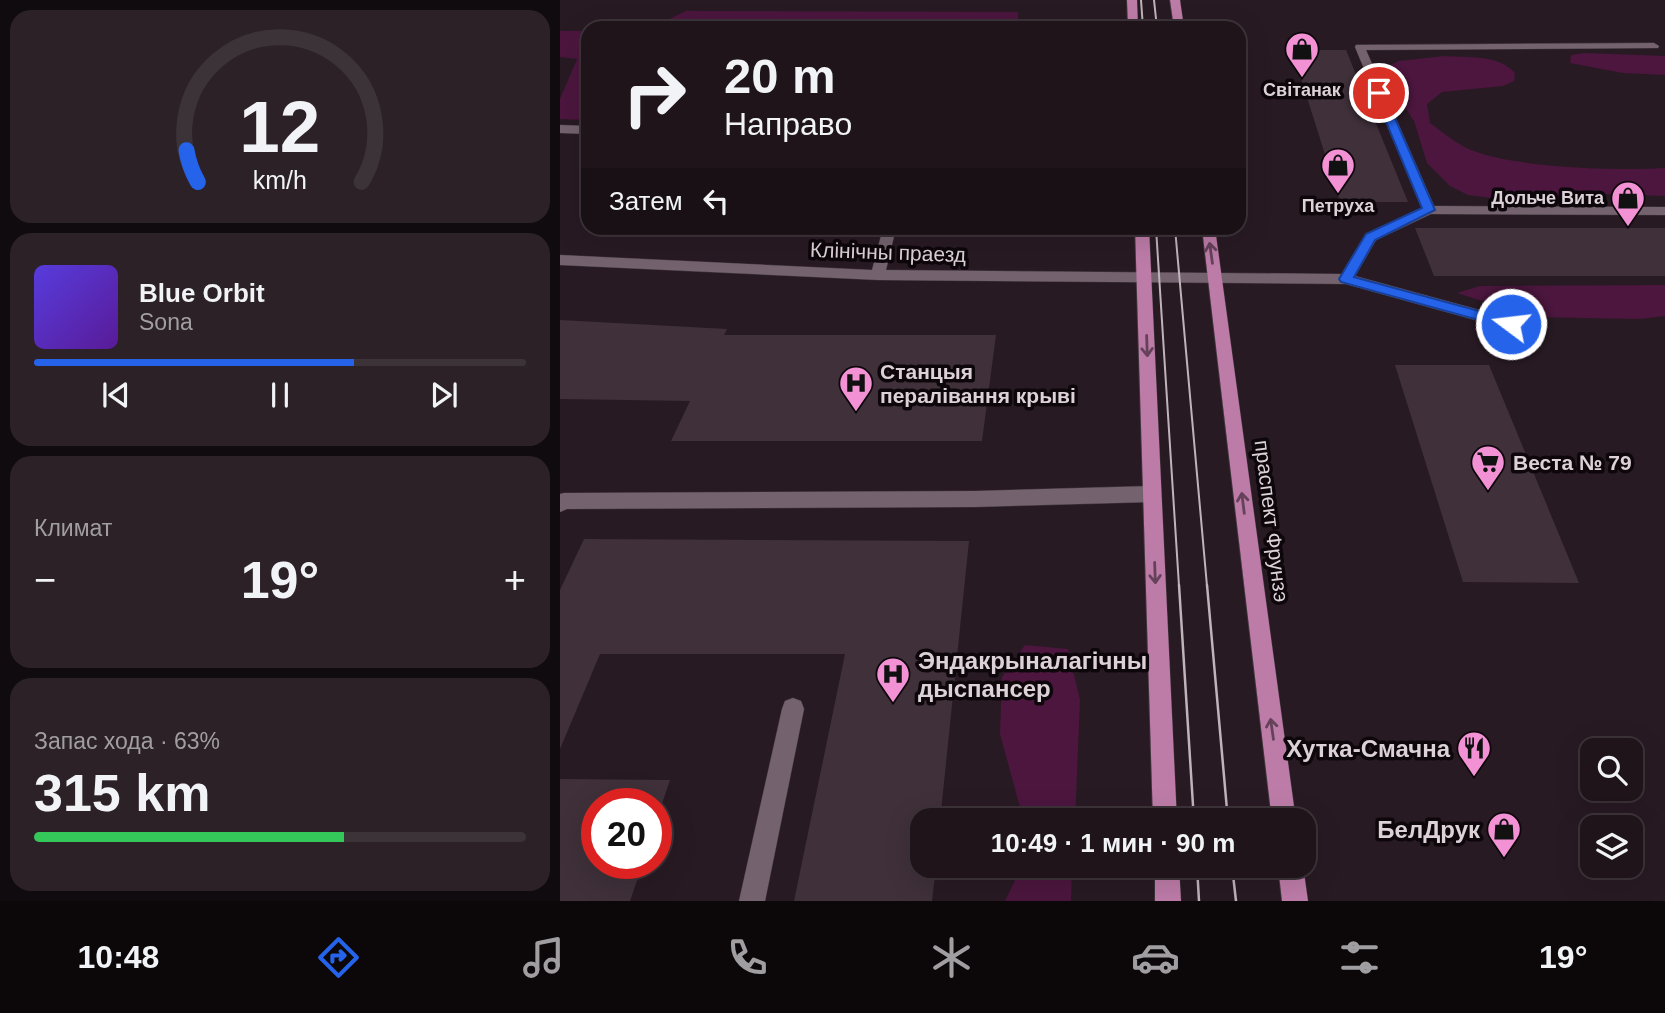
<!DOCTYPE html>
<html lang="ru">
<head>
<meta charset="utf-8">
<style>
	body { margin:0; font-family:Arial,sans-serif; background:#2b2127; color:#f1f3f6; height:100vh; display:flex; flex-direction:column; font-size:26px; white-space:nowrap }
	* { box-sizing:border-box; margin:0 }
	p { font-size:23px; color:#a19ea2 }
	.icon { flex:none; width:38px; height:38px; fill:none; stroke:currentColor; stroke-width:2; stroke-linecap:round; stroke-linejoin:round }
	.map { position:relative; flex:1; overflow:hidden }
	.sheet { display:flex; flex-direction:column; gap:10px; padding:10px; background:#100b0e; width:560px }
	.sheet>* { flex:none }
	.banner { position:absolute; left:21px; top:21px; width:665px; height:214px; border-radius:21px; box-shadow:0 7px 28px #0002,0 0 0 2px #3c3339; background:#1e141a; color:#f1f3f6; overflow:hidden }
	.buttons { position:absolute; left:1020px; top:738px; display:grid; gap:14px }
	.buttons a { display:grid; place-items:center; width:63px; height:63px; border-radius:14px; background:#1e141a; box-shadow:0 7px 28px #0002,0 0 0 2px #3c3339; font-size:35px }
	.speed { position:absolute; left:21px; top:788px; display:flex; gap:14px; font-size:35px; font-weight:700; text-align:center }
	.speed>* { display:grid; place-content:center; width:91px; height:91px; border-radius:50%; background:#1e141a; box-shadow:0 7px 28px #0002,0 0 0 2px #3c3339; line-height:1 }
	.speed .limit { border:10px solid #d22; background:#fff; color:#111 }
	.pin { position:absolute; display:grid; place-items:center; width:60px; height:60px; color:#fff; margin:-30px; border:4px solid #fff; border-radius:50%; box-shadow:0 2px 7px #0007 }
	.me { position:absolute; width:77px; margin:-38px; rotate:285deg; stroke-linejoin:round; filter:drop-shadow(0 0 5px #0008) }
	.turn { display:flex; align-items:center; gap:24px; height:147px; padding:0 28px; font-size:32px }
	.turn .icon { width:91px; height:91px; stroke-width:2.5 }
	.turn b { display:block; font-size:49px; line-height:60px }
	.then { display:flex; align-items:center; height:66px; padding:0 28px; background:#0003; gap:14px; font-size:26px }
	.big { font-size:52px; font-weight:700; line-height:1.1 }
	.sheet .tile { flex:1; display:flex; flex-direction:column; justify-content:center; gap:10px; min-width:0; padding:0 24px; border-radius:21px; background:#2b2127 }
	.sheet .dial { align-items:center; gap:0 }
	.dial svg { height:182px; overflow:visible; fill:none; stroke:#3c3339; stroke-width:7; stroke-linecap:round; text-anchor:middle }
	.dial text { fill:#f1f3f6; stroke:none }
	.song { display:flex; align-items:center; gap:21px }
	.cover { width:84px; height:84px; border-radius:10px; background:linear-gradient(135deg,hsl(250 70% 55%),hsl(270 70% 35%)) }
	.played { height:7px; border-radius:4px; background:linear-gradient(90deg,#2563eb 65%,#3c3339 65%) }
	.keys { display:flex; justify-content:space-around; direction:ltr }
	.heat { display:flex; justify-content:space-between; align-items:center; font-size:38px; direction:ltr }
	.charge { height:10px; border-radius:5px; background:linear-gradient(90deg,#34c759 63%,#3c3339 0) }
	.trip { position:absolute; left:350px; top:808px; width:406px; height:70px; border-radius:21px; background:#1e141a; box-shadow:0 7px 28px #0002,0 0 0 2px #3c3339; font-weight:700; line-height:70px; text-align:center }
	.dock { display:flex; height:112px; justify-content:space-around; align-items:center; background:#0c080a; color:#a19ea2 }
	.dock .icon { width:49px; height:49px }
	.dock .current { color:#2563eb }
	.dock b { font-size:32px; color:#f1f3f6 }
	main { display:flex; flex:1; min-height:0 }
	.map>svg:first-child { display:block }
</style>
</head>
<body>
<main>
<section class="sheet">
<div class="tile dial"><svg viewBox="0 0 100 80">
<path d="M14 69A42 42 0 1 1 86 69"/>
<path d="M14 69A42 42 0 0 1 9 55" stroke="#2563eb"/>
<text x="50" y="56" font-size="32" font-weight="700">12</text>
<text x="50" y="72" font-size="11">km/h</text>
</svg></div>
<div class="tile">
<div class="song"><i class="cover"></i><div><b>Blue Orbit</b><p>Sona</p></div></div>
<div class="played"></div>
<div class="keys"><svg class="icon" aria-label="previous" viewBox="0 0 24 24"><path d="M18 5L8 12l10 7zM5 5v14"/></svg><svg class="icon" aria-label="pause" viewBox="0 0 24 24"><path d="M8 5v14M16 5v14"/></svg><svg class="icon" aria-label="next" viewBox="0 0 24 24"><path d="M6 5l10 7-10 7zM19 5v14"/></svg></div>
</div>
<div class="tile"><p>Климат</p>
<div class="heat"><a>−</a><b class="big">19°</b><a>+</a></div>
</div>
<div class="tile"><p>Запас хода · 63%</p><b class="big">315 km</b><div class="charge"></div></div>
</section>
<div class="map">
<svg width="1105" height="901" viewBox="0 0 1105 901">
	<rect width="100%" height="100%" fill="#281a23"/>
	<g fill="#4c163e">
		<polygon points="126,11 458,12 458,27 91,28"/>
		<polygon points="0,31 28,31 28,120 0,119 0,99 17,59 0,57"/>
		<polygon points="1024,53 1105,56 1105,75 1063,73 1010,63 1011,55"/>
		<path d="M 884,56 C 908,58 938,54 955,73 L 954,81 L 943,86 L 882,92 L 867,104 L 870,123 C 883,132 896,144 911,150 C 956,168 1056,171 1105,168 L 1105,196 L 1044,194 L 948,200 L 908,195 L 890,186 L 867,163 L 854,121 L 829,83 L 828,66 L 839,61 Z"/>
		<polygon points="1105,285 1105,316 1079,319 972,317 897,293 920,286"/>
		<polygon points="465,645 508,649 520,700 515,821 460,821 461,811 440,734 442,677"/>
		<polygon points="456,866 512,866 511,901 445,901 455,880"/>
	</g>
	<g fill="#3f303a">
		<polygon points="732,50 786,50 848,202 780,202"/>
		<polygon points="855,228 1105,228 1105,276 874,276"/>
		<polygon points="0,320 167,329 164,335 436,335 422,441 111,441 130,401 0,399"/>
		<polygon points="835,365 929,365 1019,583 903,582"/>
		<polygon points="24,539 409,541 380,821 362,821 362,866 376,866 372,901 234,901 285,654 40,654 0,749 0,590"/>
		<polygon points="0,779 110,780 96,821 96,803 37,803 37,863 83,863 70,901 0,901"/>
	</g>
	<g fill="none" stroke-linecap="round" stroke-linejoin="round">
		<g stroke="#41363d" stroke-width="1">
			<g id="minor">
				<polygon points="1094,43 1099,46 1098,48 806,50 874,206 1105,207 1105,215 871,214 816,240 795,276 956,320 959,324 956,328 951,330 786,284 318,280 0,265 0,255 312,270 323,228 336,228 326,270 782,274 806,234 862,208 795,47 796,45"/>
				<polygon points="0,125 28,126 28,134 0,133"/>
				<polygon points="592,486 598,488 601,494 598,500 592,502 415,507 7,509 0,512 0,494 4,493 415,491"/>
				<polygon points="233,698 241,701 244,709 205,901 179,901 222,709 225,701"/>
			</g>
		</g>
		<g stroke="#41363d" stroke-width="1">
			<g id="major">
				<polygon points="567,0 577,0 578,28 568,28"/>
				<polygon points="610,0 620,0 624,28 614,28"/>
				<polygon points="575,228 589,228 617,821 593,821"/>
				<polygon points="642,228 655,228 736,821 712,821"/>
				<polygon points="595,866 619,866 621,901 595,901"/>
				<polygon points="718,866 743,866 748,901 722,901"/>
			</g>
		</g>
		<use href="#minor" fill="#74636e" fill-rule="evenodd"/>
		<use href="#major" fill="#bd7ca8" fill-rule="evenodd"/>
		<g stroke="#bfb4ba" stroke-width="2">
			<polyline points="581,0 583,28"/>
			<polyline points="594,0 597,28"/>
			<polyline points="596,228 619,586"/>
			<polyline points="615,228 647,586"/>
		</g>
		<g stroke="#bfb4ba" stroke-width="2.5">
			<polyline points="619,585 634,821"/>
			<polyline points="647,585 668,821"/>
			<polyline points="637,866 639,901"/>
			<polyline points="672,866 676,901"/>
		</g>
	</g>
	<defs><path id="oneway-shaft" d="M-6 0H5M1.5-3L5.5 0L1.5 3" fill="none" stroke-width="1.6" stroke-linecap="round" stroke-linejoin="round" transform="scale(1.75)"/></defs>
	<g stroke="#65425a">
		<use href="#oneway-shaft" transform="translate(651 253) rotate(-98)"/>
		<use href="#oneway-shaft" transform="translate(587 346) rotate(88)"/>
		<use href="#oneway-shaft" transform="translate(683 503) rotate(-97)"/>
		<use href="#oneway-shaft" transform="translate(595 573) rotate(88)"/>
		<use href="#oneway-shaft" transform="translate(712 729) rotate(-98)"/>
	</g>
	<polygon fill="#2563eb" stroke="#184099" stroke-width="2" points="819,90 824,93 875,210 815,240 794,277 956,321 956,328 951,329 781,282 779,279 806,234 862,208 814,93"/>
	<defs>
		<g id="shop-pin" transform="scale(1.75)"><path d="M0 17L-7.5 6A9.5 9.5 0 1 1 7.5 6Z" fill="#f391d5" stroke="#0d070b"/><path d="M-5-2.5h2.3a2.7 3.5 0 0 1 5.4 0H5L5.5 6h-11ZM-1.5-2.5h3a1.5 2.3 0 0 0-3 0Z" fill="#111"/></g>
		<g id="hospital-pin" transform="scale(1.75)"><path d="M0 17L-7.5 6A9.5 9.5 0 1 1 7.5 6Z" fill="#f391d5" stroke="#0d070b"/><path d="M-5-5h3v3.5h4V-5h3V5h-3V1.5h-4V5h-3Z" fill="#111"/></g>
		<g id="supermarket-pin" transform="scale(1.75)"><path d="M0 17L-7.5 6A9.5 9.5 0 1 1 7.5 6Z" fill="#f391d5" stroke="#0d070b"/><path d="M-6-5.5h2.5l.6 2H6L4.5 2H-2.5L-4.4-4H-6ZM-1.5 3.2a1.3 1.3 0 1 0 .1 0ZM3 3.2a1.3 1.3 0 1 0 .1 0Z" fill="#111"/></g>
		<g id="restaurant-pin" transform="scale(1.75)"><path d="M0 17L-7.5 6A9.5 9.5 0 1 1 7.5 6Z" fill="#f391d5" stroke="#0d070b"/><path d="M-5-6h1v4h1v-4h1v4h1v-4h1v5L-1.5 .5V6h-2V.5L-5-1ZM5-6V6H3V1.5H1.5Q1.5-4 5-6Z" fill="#111"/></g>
	</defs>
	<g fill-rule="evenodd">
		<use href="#shop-pin" x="742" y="49"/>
		<use href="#shop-pin" x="778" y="165"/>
		<use href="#shop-pin" x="1068" y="198"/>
		<use href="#hospital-pin" x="296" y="383"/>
		<use href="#supermarket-pin" x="928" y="462"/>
		<use href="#hospital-pin" x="333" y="674"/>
		<use href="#restaurant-pin" x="914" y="748"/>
		<use href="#shop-pin" x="944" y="829"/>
	</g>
	<g text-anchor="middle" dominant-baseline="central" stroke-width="7" stroke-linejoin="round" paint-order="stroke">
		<g font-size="18" font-weight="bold" fill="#dbd1d7" stroke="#0d070b">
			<text x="742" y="90">Світанак</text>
			<text x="1044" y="198" text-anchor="end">Дольче Вита</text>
			<text x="778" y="206">Петруха</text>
		</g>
		<g font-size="21" fill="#dbd1d7" stroke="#0d070b">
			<text transform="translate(328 252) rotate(2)">Клінічны праезд</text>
			<text transform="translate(712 521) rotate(83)">праспект Фрунзэ</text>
		</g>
		<g font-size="21" font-weight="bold" fill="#dbd1d7" stroke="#0d070b" text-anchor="start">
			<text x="320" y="371">Станцыя<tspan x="320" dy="24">пералівання крыві</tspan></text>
			<text x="953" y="462">Веста № 79</text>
		</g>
		<g font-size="24" font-weight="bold" fill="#dbd1d7" stroke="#0d070b" text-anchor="end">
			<text x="358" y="660" text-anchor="start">Эндакрыналагічны<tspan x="358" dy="28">дыспансер</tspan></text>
			<text x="890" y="748">Хутка-Смачна</text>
			<text x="920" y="829">БелДрук</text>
		</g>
	</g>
</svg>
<div class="buttons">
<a><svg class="icon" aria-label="search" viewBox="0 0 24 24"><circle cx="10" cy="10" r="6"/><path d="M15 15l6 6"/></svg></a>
<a><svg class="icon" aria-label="layers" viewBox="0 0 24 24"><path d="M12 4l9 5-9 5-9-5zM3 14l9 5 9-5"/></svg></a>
</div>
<div class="speed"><div class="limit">20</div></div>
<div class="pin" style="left:819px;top:93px;background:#d93025"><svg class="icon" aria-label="arrive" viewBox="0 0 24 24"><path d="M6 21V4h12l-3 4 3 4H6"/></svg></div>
<svg class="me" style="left:951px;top:324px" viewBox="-20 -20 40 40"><circle r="17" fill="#2563eb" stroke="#fff" stroke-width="3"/><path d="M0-11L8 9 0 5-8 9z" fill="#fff"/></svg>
<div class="trip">10:49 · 1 мин · 90 m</div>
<div class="banner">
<div class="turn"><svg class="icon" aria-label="right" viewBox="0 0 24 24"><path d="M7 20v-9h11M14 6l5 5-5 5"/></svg><div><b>20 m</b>Направо</div></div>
<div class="then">Затем<svg class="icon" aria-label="left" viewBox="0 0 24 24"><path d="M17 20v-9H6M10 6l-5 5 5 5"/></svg></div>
</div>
</div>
</main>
<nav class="dock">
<b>10:48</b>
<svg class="icon current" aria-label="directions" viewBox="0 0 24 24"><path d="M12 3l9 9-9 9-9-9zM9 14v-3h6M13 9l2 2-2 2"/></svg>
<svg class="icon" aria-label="music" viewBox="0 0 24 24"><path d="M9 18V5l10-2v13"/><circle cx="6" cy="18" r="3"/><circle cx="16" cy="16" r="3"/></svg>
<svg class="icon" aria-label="phone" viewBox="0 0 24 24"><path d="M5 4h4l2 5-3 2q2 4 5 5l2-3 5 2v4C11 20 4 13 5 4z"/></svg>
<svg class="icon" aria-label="climate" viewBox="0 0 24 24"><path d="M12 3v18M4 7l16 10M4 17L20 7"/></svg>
<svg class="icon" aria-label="car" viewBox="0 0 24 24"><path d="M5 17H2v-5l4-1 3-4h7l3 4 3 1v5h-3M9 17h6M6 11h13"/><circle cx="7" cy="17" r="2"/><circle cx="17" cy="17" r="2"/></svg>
<svg class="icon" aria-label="filters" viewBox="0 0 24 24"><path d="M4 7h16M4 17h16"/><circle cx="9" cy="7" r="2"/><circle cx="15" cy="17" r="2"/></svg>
<b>19°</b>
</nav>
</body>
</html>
